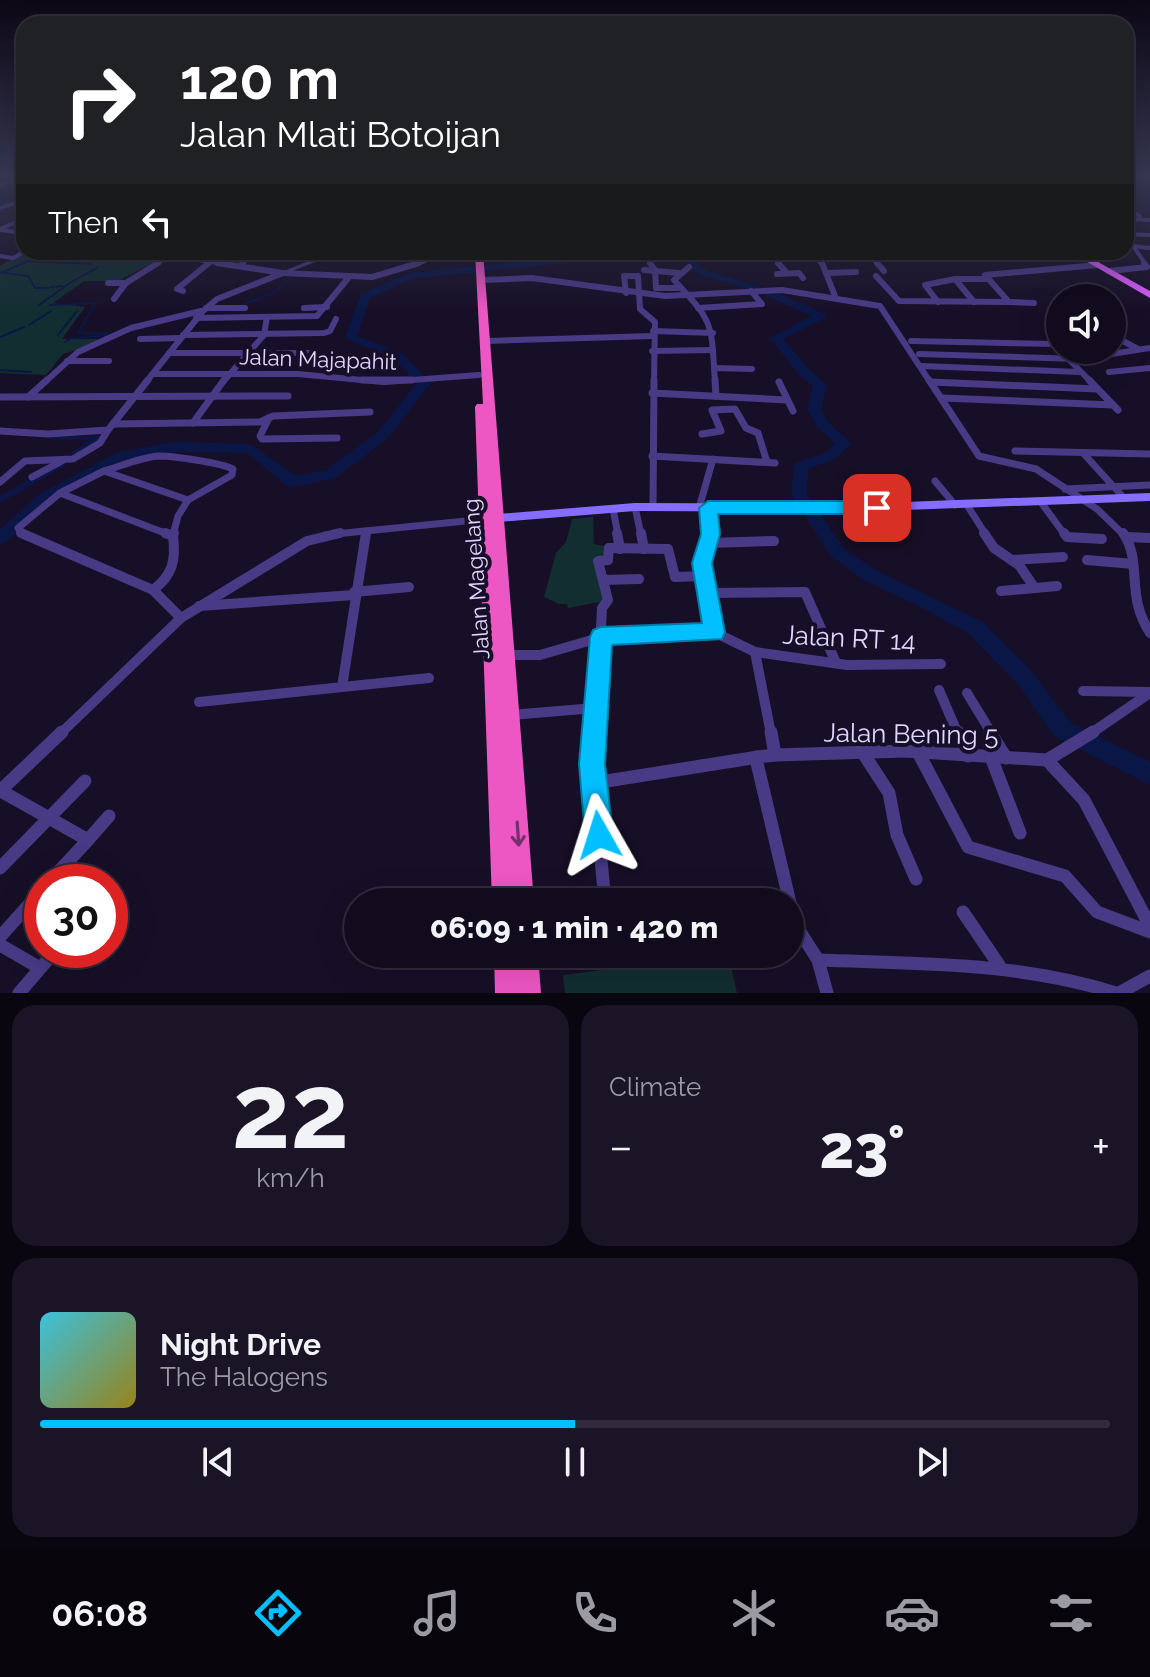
<!DOCTYPE html>
<html lang="en">
<head>
<meta charset="utf-8">
<style>
	body { margin:0; font-family:Raleway,sans-serif; background:#1a1426; color:#f1f3f6; height:100vh; display:flex; flex-direction:column; font-size:30px; white-space:nowrap }
	* { box-sizing:border-box; margin:0 }
	p { font-size:26px; color:#9c9ba4 }
	.icon { flex:none; width:44px; height:44px; fill:none; stroke:currentColor; stroke-width:2; stroke-linecap:round; stroke-linejoin:round }
	.map { position:relative; height:993px; overflow:hidden }
	.side { display:flex; flex-direction:column; gap:12px; padding:12px; background:#090610; flex:1 }
	.side>* { flex:none }
	.guide { position:absolute; left:16px; top:16px; width:1118px; height:244px; border-radius:24px; box-shadow:0 8px 32px #0002,0 0 0 2px #302b3b; background:#202124; color:#fff; overflow:hidden }
	.fabs { position:absolute; left:1046px; top:284px; display:grid; gap:16px }
	.fabs a { display:grid; place-items:center; width:80px; height:80px; border-radius:50%; background:#110b1d; box-shadow:0 8px 32px #0002,0 0 0 2px #302b3b; font-size:40px }
	.speed { position:absolute; left:24px; top:864px; display:flex; gap:16px; font-size:40px; font-weight:700; text-align:center }
	.speed>* { display:grid; place-content:center; width:104px; height:104px; border-radius:50%; background:#110b1d; box-shadow:0 8px 32px #0002,0 0 0 2px #302b3b; line-height:1 }
	.speed .limit { border:12px solid #d22; background:#fff; color:#111 }
	.pin { position:absolute; display:grid; place-items:center; width:68px; height:68px; color:#fff; margin:-34px; border-radius:16px; box-shadow:0 4px 12px #0006 }
	.me { position:absolute; width:88px; margin:-44px; rotate:354deg; stroke-linejoin:round; filter:drop-shadow(0 0 6px #0008) }
	.turn { display:flex; align-items:center; gap:28px; height:168px; padding:0 32px; font-size:36px }
	.turn .icon { width:104px; height:104px; stroke-width:2.5 }
	.turn b { display:block; font-size:56px; line-height:68px }
	.then { display:flex; align-items:center; height:76px; padding:0 32px; background:#0003; gap:16px; font-size:30px }
	.big { font-size:60px; font-weight:800; line-height:1.1 }
	.side .card { flex:1; display:flex; flex-direction:column; justify-content:center; gap:12px; min-width:0; padding:0 28px; border-radius:24px; background:#1a1426 }
	.side .dial { align-items:center; gap:0 }
	.dial b { font-size:104px; line-height:1 }
	.song { display:flex; align-items:center; gap:24px }
	.cover { width:96px; height:96px; border-radius:12px; background:linear-gradient(135deg,hsl(190 70% 55%),hsl(50 70% 35%)) }
	.played { height:8px; border-radius:4px; background:linear-gradient(90deg,#02bfff 50%,#302b3b 50%) }
	.keys { display:flex; justify-content:space-around; direction:ltr }
	.heat { display:flex; justify-content:space-between; align-items:center; font-size:44px; direction:ltr }
	.side .tiles { flex:1; display:grid; gap:12px; grid-template-columns:1fr 1fr }
	.card:last-child { grid-column:span 2 }
	.trip { position:absolute; left:344px; top:888px; width:460px; height:80px; border-radius:40px; background:#110b1d; box-shadow:0 8px 32px #0002,0 0 0 2px #302b3b; font-weight:800; line-height:80px; text-align:center }
	.dock { display:flex; height:128px; justify-content:space-around; align-items:center; background:#07040c; color:#9c9ba4 }
	.dock .icon { width:56px; height:56px }
	.dock .current { color:#02bfff }
	.dock b { font-size:36px; color:#f1f3f6 }
	.map>svg:first-child { display:block }
</style>
</head>
<body>
<div class="map">
<svg width="1150" height="993" viewBox="0 0 1150 993">
	<rect width="100%" height="100%" fill="#170f27"/>
	<g fill="#122e31">
		<polygon points="24,252 86,258 104,252 165,256 118,281 84,281 53,303 85,307 62,339 99,339 99,343 63,354 46,375 0,373 0,266"/>
		<polygon points="593,517 594,544 604,546 605,558 595,558 605,601 568,608 567,604 559,604 544,597 556,553 566,542 572,519"/>
		<polygon points="728,954 737,993 565,993 563,975"/>
	</g>
	<g fill="none" stroke-linecap="round" stroke-linejoin="round">
		<g stroke="#0a1746" stroke-width="2">
			<polyline points="1126,176 1150,195"/>
			<polyline points="1,273 28,261 91,264"/>
			<polyline points="4,273 28,276 35,288 48,288"/>
			<polyline points="68,284 98,267"/>
			<polyline points="50,287 62,286"/>
			<polyline points="39,305 67,285"/>
			<polyline points="50,305 96,303 78,333 109,334"/>
			<polyline points="240,306 274,293 291,276"/>
			<polyline points="29,325 51,311"/>
			<polyline points="58,335 77,311"/>
			<polyline points="0,337 24,327"/>
			<polyline points="65,342 71,338 106,336"/>
			<polyline points="0,370 31,372"/>
		</g>
		<polyline stroke="#0a1746" stroke-width="3" points="53,438 98,438"/>
		<g fill="#0a1746" fill-rule="evenodd">
			<polygon points="98,435 101,436 103,438 101,440 80,455 74,455 72,453 74,451"/>
			<polygon points="60,462 65,465 63,467 0,503 0,496"/>
		</g>
		<g fill="#0a1746" fill-rule="evenodd">
			<polygon points="614,252 648,252 643,255 411,279 370,298 357,336 403,354 431,383 387,439 336,478 293,487 287,486 247,453 174,452 122,461 52,502 6,542 0,544 0,529 40,494 118,452 174,442 251,444 296,476 326,470 377,433 417,383 395,360 345,338 361,294 409,273"/>
			<polygon points="672,252 683,252 708,271 767,289 825,314 825,318 783,339 809,369 827,385 821,410 828,422 851,443 837,458 808,469 807,494 843,548 877,571 983,622 1032,672 1070,722 1150,762 1150,785 1054,736 1018,684 969,634 919,606 865,581 831,556 791,494 795,463 827,452 835,443 818,428 807,410 813,386 799,375 770,338 812,316 758,292 700,275"/>
		</g>
		<g stroke="#493a86" stroke-width="4">
			<polyline points="0,186 24,176"/>
			<polyline points="0,208 24,200"/>
			<polyline points="1126,210 1140,216"/>
			<polyline points="1126,219 1150,220"/>
			<polyline points="0,229 24,219"/>
			<polyline points="1,230 24,233"/>
			<polyline points="1126,234 1150,235"/>
			<polyline points="1126,243 1134,247 1146,265"/>
			<polyline points="1132,246 1150,248"/>
			<polyline points="149,252 230,265"/>
			<polyline points="769,252 780,265"/>
			<polyline points="813,252 822,265"/>
			<polyline points="850,252 944,255 993,252"/>
			<polyline points="868,253 878,265"/>
			<polyline points="571,255 572,252"/>
			<polyline points="0,256 13,258 24,252"/>
			<polyline points="689,259 741,252"/>
			<polyline points="650,262 652,265"/>
			<polyline points="155,265 170,255"/>
			<polyline points="207,265 222,252"/>
			<polyline points="241,265 252,252"/>
			<polyline points="413,265 425,261 432,252"/>
		</g>
		<g stroke="#493a86" stroke-width="6">
			<polyline points="217,263 283,273 372,277 419,263"/>
			<polyline points="650,263 655,270 656,288 678,288"/>
			<polyline points="778,263 787,273"/>
			<polyline points="822,263 835,296"/>
			<polyline points="877,263 884,271"/>
			<polyline points="240,266 243,263"/>
			<path d="M 689,267 L 674,280 C 715,324 711,323 715,382"/>
			<polyline points="644,270 679,273"/>
			<polyline points="1109,271 1147,267 1144,263"/>
			<polyline points="827,273 856,272"/>
			<polyline points="777,274 799,273 803,278"/>
			<polyline points="876,276 899,301 1009,302 985,275 1098,265"/>
			<polyline points="483,280 532,278 665,296 782,290 880,306 930,382"/>
			<polyline points="108,283 126,283"/>
			<polyline points="183,291 177,289 209,263"/>
			<polyline points="626,293 624,276 638,276 640,309 655,322 654,382"/>
			<polyline points="114,299 126,283 158,263"/>
			<polyline points="938,302 925,285 955,279"/>
			<polyline points="974,302 955,279 988,279"/>
			<polyline points="1009,302 1034,303"/>
			<polyline points="206,308 245,308"/>
			<polyline points="304,308 327,307"/>
			<polyline points="698,308 762,304 751,291"/>
			<polyline points="196,318 317,316 349,277"/>
			<polyline points="653,331 713,333"/>
			<polyline points="183,335 324,333 330,331 336,319"/>
			<polyline points="1112,335 1138,349"/>
			<polyline points="140,339 181,338"/>
			<polyline points="487,341 653,336"/>
			<polyline points="911,341 1054,344 1091,382"/>
			<polyline points="652,351 713,350"/>
			<polyline points="169,353 309,353"/>
			<polyline points="919,354 1079,359 1150,348"/>
			<polyline points="67,361 109,361"/>
			<polyline points="922,366 1080,372"/>
			<polyline points="714,368 752,369"/>
			<polyline points="1109,372 1150,368"/>
			<polyline points="154,374 298,374 383,382"/>
			<polyline points="45,382 78,352 131,328 201,311"/>
			<polyline points="146,382 203,311 217,299 283,273"/>
			<polyline points="223,382 264,335 267,317"/>
			<polyline points="385,382 479,375"/>
		</g>
		<g stroke="#493a86" stroke-width="7">
			<polyline points="362,380 412,380"/>
			<polyline points="715,380 716,396"/>
			<polyline points="929,380 979,456 1036,469 1097,509 1124,535"/>
			<polyline points="1089,380 1118,410"/>
			<polyline points="779,382 793,411"/>
			<polyline points="931,382 1097,389"/>
			<polyline points="652,393 787,400"/>
			<polyline points="0,397 288,396"/>
			<polyline points="28,397 47,380"/>
			<polyline points="942,398 1113,405"/>
			<polyline points="269,418 260,436 262,439 337,438"/>
			<polyline points="193,423 224,380"/>
			<polyline points="114,424 260,422 273,416 370,412"/>
			<polyline points="0,431 48,434 108,430 148,380"/>
			<polyline points="702,434 721,431 712,410 735,409 746,428 758,433 767,462"/>
			<polyline points="1015,451 1150,454"/>
			<polyline points="1083,453 1124,498"/>
			<polyline points="652,456 775,463"/>
			<path d="M 104,471 C 121,466 142,457 159,456 C 173,456 222,463 233,469 L 232,475 L 188,500"/>
			<polyline points="32,477 62,461"/>
			<polyline points="935,481 955,505"/>
			<polyline points="0,482 25,461 73,459 100,443 108,430"/>
			<polyline points="1065,489 1150,485"/>
			<polyline points="60,493 104,471 188,500 178,516 173,535"/>
			<polyline points="1040,501 1065,535"/>
			<polyline points="967,505 986,535"/>
			<polyline points="635,507 641,535"/>
			<polyline points="653,507 654,380"/>
			<polyline points="699,508 713,459"/>
			<polyline points="708,508 711,535"/>
			<polyline points="613,509 618,535"/>
			<polyline points="25,535 18,528 60,493 170,535"/>
			<polyline points="325,535 486,519"/>
			<polyline points="365,535 366,531"/>
		</g>
		<g stroke="#493a86" stroke-width="10">
			<polyline points="21,533 153,590"/>
			<polyline points="617,533 620,549"/>
			<polyline points="641,533 644,549"/>
			<polyline points="711,533 702,563 714,632"/>
			<polyline points="984,533 994,548 1019,565 1034,587"/>
			<polyline points="1064,533 1067,537 1102,539"/>
			<path d="M 1123,533 C 1143,562 1125,595 1150,633"/>
			<polyline points="173,536 174,533"/>
			<polyline points="1127,537 1150,538"/>
			<polyline points="709,543 774,541"/>
			<polyline points="1013,560 1063,557"/>
			<polyline points="1087,560 1133,564"/>
			<polyline points="603,580 639,579"/>
			<polyline points="153,590 181,618"/>
			<path d="M 153,590 C 173,575 176,560 173,536 L 165,533"/>
			<polyline points="1001,591 1057,586"/>
			<polyline points="354,592 409,587"/>
			<polyline points="707,593 805,592 836,663"/>
			<polyline points="199,606 354,595"/>
			<polyline points="755,652 847,665 941,664"/>
			<polyline points="507,655 540,655 609,635 678,630 714,632 755,652 771,734"/>
			<polyline points="342,687 366,533"/>
			<polyline points="939,690 958,734"/>
			<polyline points="1083,691 1150,692"/>
			<polyline points="967,693 992,734"/>
			<polyline points="199,702 429,678"/>
			<polyline points="511,715 595,708"/>
			<polyline points="60,734 181,618 307,541 340,533"/>
			<polyline points="595,734 602,608 608,600 598,561 608,560 609,548 668,549 675,577 704,576"/>
			<polyline points="1090,734 1150,693"/>
		</g>
		<g stroke="#493a86" stroke-width="13">
			<polyline points="595,732 592,764 605,902"/>
			<polyline points="771,732 775,755 758,757 757,763 795,924"/>
			<polyline points="958,732 968,756"/>
			<polyline points="990,732 1006,758"/>
			<polyline points="918,752 968,847 1065,876 1097,912 1150,932"/>
			<polyline points="863,753 889,793 897,835 916,879"/>
			<polyline points="775,755 905,751 1047,760 1093,732"/>
			<polyline points="991,757 1020,833"/>
			<polyline points="1047,760 1084,800 1150,926"/>
			<polyline points="594,783 758,757"/>
			<polyline points="0,791 62,732"/>
			<polyline points="1,791 88,840 49,882"/>
			<polyline points="88,840 109,816"/>
			<polyline points="0,868 85,781"/>
			<polyline points="963,912 999,965"/>
			<polyline points="791,924 795,924 818,960 827,993"/>
			<polyline points="0,937 42,890"/>
			<polyline points="0,945 40,968"/>
			<path d="M 818,960 C 920,964 1018,962 1116,993"/>
			<polyline points="19,993 56,950"/>
			<polyline points="1119,993 1150,976"/>
		</g>
		<polygon fill="#493a86" fill-rule="evenodd" points="331,252 340,252 285,274 279,273"/>
		<polygon fill="#876dff" fill-rule="evenodd" points="1150,493 1150,501 850,512 635,511 498,522 492,518 498,514 635,503 850,504"/>
		<polygon fill="#db5dff" fill-rule="evenodd" points="1070,252 1080,252 1150,291 1150,298"/>
		<g fill="#ed57c4" fill-rule="evenodd">
			<polygon points="1126,174 1150,174 1150,178 1126,177"/>
			<polygon points="475,252 483,252 534,902 492,902 475,407 477,404 483,404"/>
			<polygon points="494,954 538,954 541,993 495,993"/>
		</g>
	</g>
	<defs><path id="oneway-shaft" d="M-6 0H5M1.5-3L5.5 0L1.5 3" fill="none" stroke-width="1.6" stroke-linecap="round" stroke-linejoin="round" transform="scale(2)"/></defs>
	<use stroke="#772f6e" href="#oneway-shaft" transform="translate(518 834) rotate(86)"/>
	<linearGradient id="sky" x2="0" y2="1"><stop stop-color="#0d0815"/><stop offset="0.56" stop-color="#363752"/><stop offset="1" stop-color="#363752" stop-opacity="0"/></linearGradient>
	<rect width="1150" height="313" fill="url(#sky)"/>
	<polygon fill="#02bfff" stroke="#017ca6" stroke-width="2" points="708,501 877,501 886,508 877,514 718,514 720,534 712,563 725,632 722,639 612,645 605,764 613,835 609,845 599,849 589,845 585,835 579,764 590,637 593,630 601,627 702,623 692,563 701,534 699,508"/>
	<g text-anchor="middle" dominant-baseline="central" stroke-width="8" stroke-linejoin="round" paint-order="stroke">
		<g font-size="22" fill="#e1d6ff" stroke="#170f27">
			<text transform="translate(318 359) rotate(2)">Jalan Majapahit</text>
			<text transform="translate(476 579) rotate(-94)">Jalan Magelang</text>
		</g>
		<g font-size="26" fill="#e1d6ff" stroke="#170f27">
			<text transform="translate(849 638) rotate(3)">Jalan RT 14</text>
			<text transform="translate(911 734) rotate(1)">Jalan Bening 5</text>
		</g>
	</g>
</svg>
<div class="fabs">
<a><svg class="icon" aria-label="sound" viewBox="0 0 24 24"><path d="M4 9h4l5-4v14l-5-4H4zM17 9q2 3 0 6"/></svg></a>
</div>
<div class="speed"><div class="limit">30</div></div>
<div class="pin" style="left:877px;top:508px;background:#d93025"><svg class="icon" aria-label="arrive" viewBox="0 0 24 24"><path d="M6 21V4h12l-3 4 3 4H6"/></svg></div>
<svg class="me" style="left:599px;top:835px" viewBox="-20 -20 40 40"><path d="M0-17L14 15 0 8-14 15z" fill="#02bfff" stroke="#fff" stroke-width="4"/></svg>
<div class="trip">06:09 · 1 min · 420 m</div>
<div class="guide">
<div class="turn"><svg class="icon" aria-label="right" viewBox="0 0 24 24"><path d="M7 20v-9h11M14 6l5 5-5 5"/></svg><div><b>120 m</b>Jalan Mlati Botoijan</div></div>
<div class="then">Then<svg class="icon" aria-label="left" viewBox="0 0 24 24"><path d="M17 20v-9H6M10 6l-5 5 5 5"/></svg></div>
</div>
</div>
<section class="side">
<div class="tiles">
<div class="card dial"><b>22</b><p>km/h</p></div>
<div class="card"><p>Climate</p>
<div class="heat"><a>−</a><b class="big">23°</b><a>+</a></div>
</div>
<div class="card">
<div class="song"><i class="cover"></i><div><b>Night Drive</b><p>The Halogens</p></div></div>
<div class="played"></div>
<div class="keys"><svg class="icon" aria-label="previous" viewBox="0 0 24 24"><path d="M18 5L8 12l10 7zM5 5v14"/></svg><svg class="icon" aria-label="pause" viewBox="0 0 24 24"><path d="M8 5v14M16 5v14"/></svg><svg class="icon" aria-label="next" viewBox="0 0 24 24"><path d="M6 5l10 7-10 7zM19 5v14"/></svg></div>
</div>
</div>
</section>
<nav class="dock">
<b>06:08</b>
<svg class="icon current" aria-label="directions" viewBox="0 0 24 24"><path d="M12 3l9 9-9 9-9-9zM9 14v-3h6M13 9l2 2-2 2"/></svg>
<svg class="icon" aria-label="music" viewBox="0 0 24 24"><path d="M9 18V5l10-2v13"/><circle cx="6" cy="18" r="3"/><circle cx="16" cy="16" r="3"/></svg>
<svg class="icon" aria-label="phone" viewBox="0 0 24 24"><path d="M5 4h4l2 5-3 2q2 4 5 5l2-3 5 2v4C11 20 4 13 5 4z"/></svg>
<svg class="icon" aria-label="climate" viewBox="0 0 24 24"><path d="M12 3v18M4 7l16 10M4 17L20 7"/></svg>
<svg class="icon" aria-label="car" viewBox="0 0 24 24"><path d="M5 17H2v-5l4-1 3-4h7l3 4 3 1v5h-3M9 17h6M6 11h13"/><circle cx="7" cy="17" r="2"/><circle cx="17" cy="17" r="2"/></svg>
<svg class="icon" aria-label="filters" viewBox="0 0 24 24"><path d="M4 7h16M4 17h16"/><circle cx="9" cy="7" r="2"/><circle cx="15" cy="17" r="2"/></svg>
</nav>
</body>
</html>
